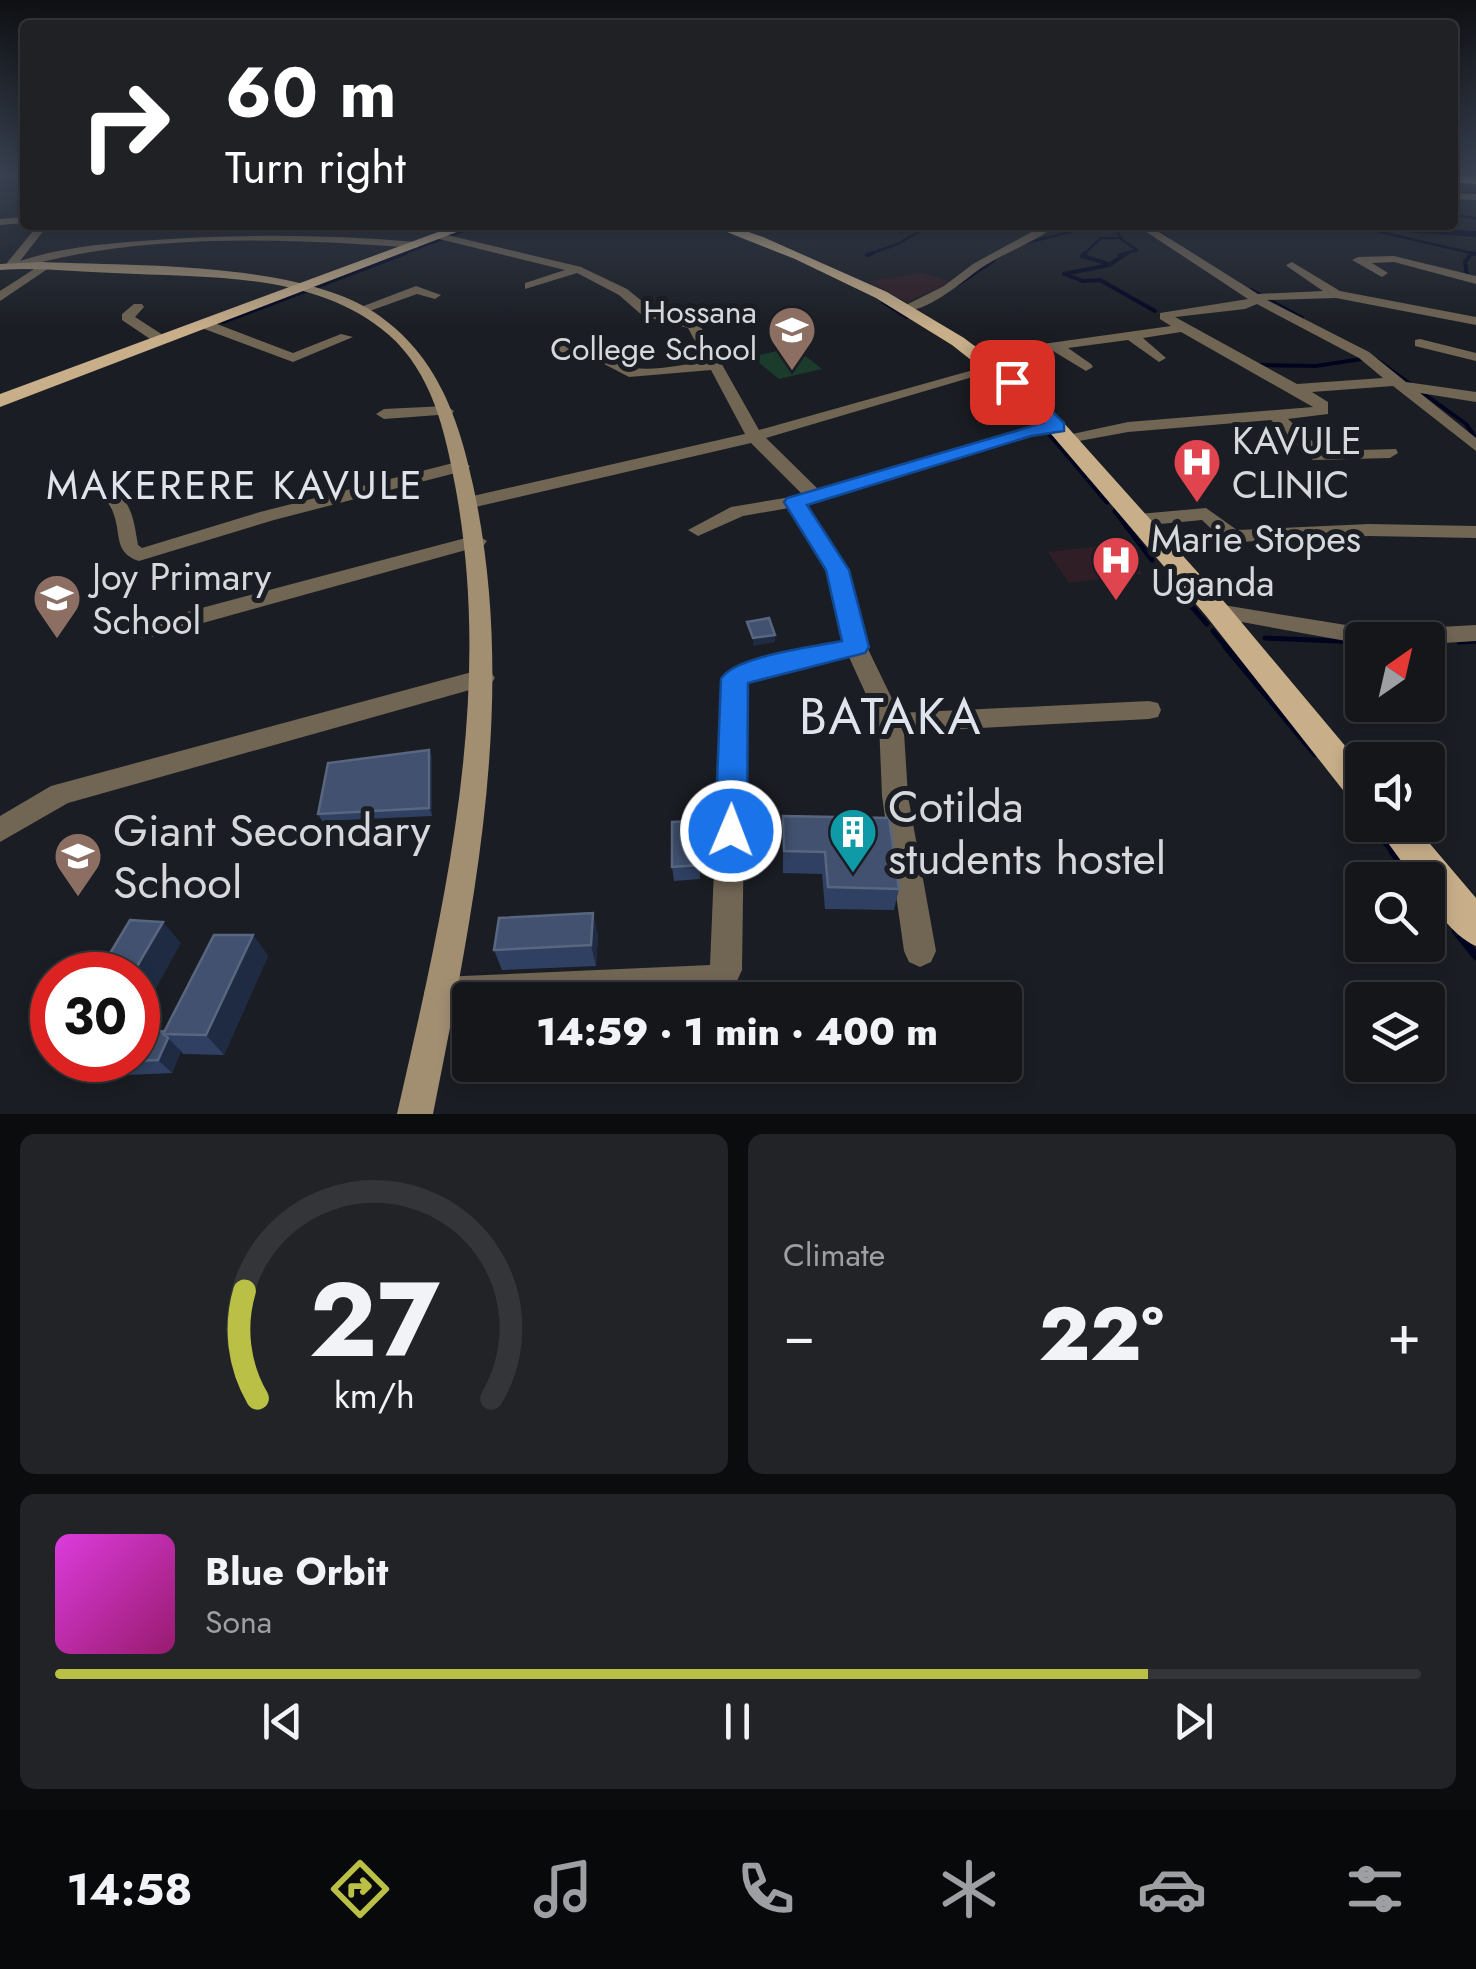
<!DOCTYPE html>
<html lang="en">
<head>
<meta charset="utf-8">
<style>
	body { margin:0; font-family:Jost,sans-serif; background:#212327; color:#f1f3f6; height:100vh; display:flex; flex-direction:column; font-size:38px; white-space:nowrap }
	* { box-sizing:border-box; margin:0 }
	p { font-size:32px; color:#9d9fa2 }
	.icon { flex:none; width:55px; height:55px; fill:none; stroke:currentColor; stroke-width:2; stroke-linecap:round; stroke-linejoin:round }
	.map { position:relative; height:1114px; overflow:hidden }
	.panel { display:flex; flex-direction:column; gap:20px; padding:20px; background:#0b0c0e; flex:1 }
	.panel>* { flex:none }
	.top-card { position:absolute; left:20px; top:20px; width:1438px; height:210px; border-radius:10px; box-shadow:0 5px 15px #0003,0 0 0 2px #333539; background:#202124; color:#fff; overflow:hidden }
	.needle { width:65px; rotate:34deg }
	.buttons { position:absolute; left:1345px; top:622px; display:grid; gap:20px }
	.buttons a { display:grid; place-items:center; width:100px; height:100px; border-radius:10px; background:#14161a; box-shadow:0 5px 15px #0003,0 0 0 2px #333539; font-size:50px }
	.speed { position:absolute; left:30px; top:952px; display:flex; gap:20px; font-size:50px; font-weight:700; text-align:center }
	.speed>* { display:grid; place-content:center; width:130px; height:130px; border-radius:50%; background:#14161a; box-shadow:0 5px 15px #0003,0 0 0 2px #333539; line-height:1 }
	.speed .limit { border:15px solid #d22; background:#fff; color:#111 }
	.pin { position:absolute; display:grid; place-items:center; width:85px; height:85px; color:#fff; margin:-42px; border-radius:20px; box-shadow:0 5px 15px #0006 }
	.me { position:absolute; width:110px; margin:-55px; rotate:1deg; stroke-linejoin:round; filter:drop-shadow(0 0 8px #0008) }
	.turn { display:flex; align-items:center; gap:35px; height:210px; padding:0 40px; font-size:45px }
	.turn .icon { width:130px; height:130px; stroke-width:2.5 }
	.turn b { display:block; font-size:70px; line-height:85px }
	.big { font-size:75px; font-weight:800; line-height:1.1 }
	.panel .card { flex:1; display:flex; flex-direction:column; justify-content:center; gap:15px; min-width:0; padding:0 35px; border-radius:15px; background:#212327 }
	.panel .dial { align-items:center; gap:0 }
	.dial svg { height:260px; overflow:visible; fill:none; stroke:#333539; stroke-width:7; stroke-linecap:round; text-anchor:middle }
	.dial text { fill:#f1f3f6; stroke:none }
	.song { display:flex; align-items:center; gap:30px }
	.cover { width:120px; height:120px; border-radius:15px; background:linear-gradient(135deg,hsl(300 70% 55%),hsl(320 70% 35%)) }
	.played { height:10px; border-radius:5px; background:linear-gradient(90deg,#bac045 80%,#333539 80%) }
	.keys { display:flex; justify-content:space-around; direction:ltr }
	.heat { display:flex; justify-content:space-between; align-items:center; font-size:55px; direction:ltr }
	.panel .tiles { flex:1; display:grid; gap:20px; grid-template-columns:1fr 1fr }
	.card:last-child { grid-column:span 2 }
	.trip { position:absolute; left:452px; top:982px; width:570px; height:100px; border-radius:10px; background:#14161a; box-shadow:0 5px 15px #0003,0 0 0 2px #333539; font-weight:800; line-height:100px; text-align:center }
	.tabs { display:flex; height:160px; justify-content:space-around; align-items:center; background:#08090a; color:#9d9fa2 }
	.tabs .icon { width:70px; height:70px }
	.tabs .on { color:#bac045 }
	.tabs b { font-size:45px; color:#f1f3f6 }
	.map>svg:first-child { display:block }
</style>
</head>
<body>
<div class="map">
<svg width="1476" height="1114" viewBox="0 0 1476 1114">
	<rect width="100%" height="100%" fill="#1a1d23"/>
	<g fill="#301e26">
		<polygon points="922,273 952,282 907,302 869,281"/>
		<polygon points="1117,544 1143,574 1069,583 1048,552"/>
	</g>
	<polygon fill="#1b3b2d" points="794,347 822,369 779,379 752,357"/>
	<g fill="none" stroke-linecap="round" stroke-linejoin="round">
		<g stroke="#00041e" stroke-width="2.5">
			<polyline points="1452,215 1476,218"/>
			<polyline points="706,225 730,233"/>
			<polyline points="1106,225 1116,229 1121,239 1137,250 1119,255"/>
			<polyline points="1149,225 1169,239"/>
			<polyline points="1350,225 1476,254"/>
			<polyline points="901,232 913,225"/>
			<polyline points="1026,243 1098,225"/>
			<polyline points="400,255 480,225"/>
			<polyline points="867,255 898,244 930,225"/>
			<polyline points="1083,255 1101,238 1121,238"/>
		</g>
		<g stroke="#00041e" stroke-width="4">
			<polyline points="1085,253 1082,256 1106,263"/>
			<polyline points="1471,253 1476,254"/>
			<polyline points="1472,253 1465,262 1467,275 1476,278"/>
			<polyline points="867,255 873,253"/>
			<polyline points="1064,274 1109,265 1127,253"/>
			<polyline points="1067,275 1083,281 1100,280 1155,311"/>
			<polyline points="958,284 994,260"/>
			<polyline points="1251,290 1302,318"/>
			<polyline points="883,302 907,317"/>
			<polyline points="223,322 406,253"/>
			<polyline points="1377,360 1466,424 1476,438"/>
			<polyline points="1260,365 1316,366 1368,358"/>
			<polyline points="1049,434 1093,486"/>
		</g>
		<g stroke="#00041e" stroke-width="5">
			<polyline points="1091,483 1107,502"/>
			<polyline points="1115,511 1152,560"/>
			<polyline points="1166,577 1207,624"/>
			<polyline points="1213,631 1227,648"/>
			<polyline points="1265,638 1362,642"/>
			<polyline points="1459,642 1476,641"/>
		</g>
		<g stroke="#00041e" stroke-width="6">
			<polyline points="1225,646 1315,754"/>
			<polyline points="1371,825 1395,854"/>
		</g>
		<g stroke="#00041e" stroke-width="8">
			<polyline points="1393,852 1408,871"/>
			<polyline points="1428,895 1437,907"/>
			<polyline points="1456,931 1476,956"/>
		</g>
		<g fill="#00041e" fill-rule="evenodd">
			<polygon points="1452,191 1476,192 1476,196 1452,195"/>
			<polygon points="1344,225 1476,231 1476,237 1349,228"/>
		</g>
		<g fill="#716554" fill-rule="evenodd">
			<polygon points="1452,193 1476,194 1476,200 1452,199"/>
			<polygon points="25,217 25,223 0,225 0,219"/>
			<path d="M 38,225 L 48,225 L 20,261 C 59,248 100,244 141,241 C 233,234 324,234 416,242 L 421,245 L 416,248 C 288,238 139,232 16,269 L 6,268 L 6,264 Z"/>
			<path d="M 1044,225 L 1057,225 C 1034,243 1005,252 981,268 C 964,280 919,320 900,308 L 944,286 L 973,264 Z"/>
			<path d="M 1136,225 L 1148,225 L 1258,294 L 1323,291 L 1288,267 L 1286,265 L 1292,262 L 1340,291 L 1476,317 L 1476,325 L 1336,298 L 1267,300 L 1369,352 L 1406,382 L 1476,392 L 1476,402 L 1420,393 L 1476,438 L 1476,451 L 1393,386 L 1312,392 L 1328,402 L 1328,414 L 1288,419 L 1323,451 L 1396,449 L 1398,453 L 1390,458 L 1313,460 L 1271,420 L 1128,432 L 1063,444 L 1063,436 L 1128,422 L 1313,407 L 1181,332 L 1143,338 L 1166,358 L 1159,362 L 1128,340 L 1068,348 L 1091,364 L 1093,367 L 1086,371 L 1053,351 L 1015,356 L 1024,371 L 1018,385 L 1013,386 L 1006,382 L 1010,371 L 1004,361 L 965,352 L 963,349 L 970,345 L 1000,350 L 1171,326 L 1160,319 L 1160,313 L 1248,299 ZM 1257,304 L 1359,358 L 1383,378 L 1297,384 L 1175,317 L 1245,309 Z"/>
			<path d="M 439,233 L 581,267 L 627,289 L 653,310 L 698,322 L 759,430 L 991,365 L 1003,368 L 766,438 L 820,491 L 1023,428 L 1057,422 L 1065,427 L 1063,430 L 1031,436 L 806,505 L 847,570 L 867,647 L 899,713 L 1149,701 L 1158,703 L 1161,710 L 1158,717 L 1149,719 L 904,732 L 908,796 L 936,951 L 931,962 L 920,967 L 909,962 L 904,951 L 882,796 L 879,723 L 849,657 L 746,683 L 742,970 L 732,992 L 721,997 L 656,1000 L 470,1000 L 470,1008 L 440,1009 L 428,1005 L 424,993 L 428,981 L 440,977 L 710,965 L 722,679 L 737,666 L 843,642 L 827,570 L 789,508 L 743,516 L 698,536 L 688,530 L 731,507 L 803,495 L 751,443 L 471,508 L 464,506 L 462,502 L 464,498 L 745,434 L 711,370 L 629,377 L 585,354 L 559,355 L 552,351 C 585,330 606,365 634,368 C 656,371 684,364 706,362 L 688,328 L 643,316 L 619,295 L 577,273 L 525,289 L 525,283 L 565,270 L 435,238 L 435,234 Z"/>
			<polygon points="1394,256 1476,276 1476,284 1394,262 1372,263 1388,273 1382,277 1352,260 1358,257"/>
			<polygon points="42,264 52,266 0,301 0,291"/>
			<polygon points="416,286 441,295 435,299 417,294 364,313 353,310"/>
			<polygon points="134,304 142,304 144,307 135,317 166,337 166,343 156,343 122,320 122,314"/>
			<polygon points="199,321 209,321 293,353 341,334 353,337 293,362 199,327"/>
			<polygon points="1420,339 1476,353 1476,361 1415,346 1415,340"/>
			<polygon points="446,406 454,411 452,414 384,419 376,414 384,409"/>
			<path d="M 461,461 L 470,466 L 467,470 L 274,520 L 139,561 C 114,553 121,535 114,515 C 112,507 106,500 101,494 L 110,489 C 132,499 134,522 138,545 L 142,548 L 260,512 Z"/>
			<polygon points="1206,508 1237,530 1369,524 1476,526 1476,538 1369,536 1237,542 1221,538 1202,520 1139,526 1130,520 1139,514"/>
			<polygon points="477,535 487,541 484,545 145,639 137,636 134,631 137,626 145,623"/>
			<polygon points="1217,604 1346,625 1404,629 1476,625 1476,641 1428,644 1428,640 1346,641 1209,616 1206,611 1209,606"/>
			<polygon points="483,669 491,672 495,678 491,684 68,803 0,842 0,816 51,786"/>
		</g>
		<path fill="#a28f72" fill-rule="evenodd" d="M 42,262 C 135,266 289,262 369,309 C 434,349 458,414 473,485 C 519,696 474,907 433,1114 L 397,1114 C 444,907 495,697 455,485 C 445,431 432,373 389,335 C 315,271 205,278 114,273 C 76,272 38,267 0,270 L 0,264 Z"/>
		<g fill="#c8af8a" fill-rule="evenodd">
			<polygon points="457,225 475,225 0,407 0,394"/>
			<polygon points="709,225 728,225 763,237 887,292 964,338 1037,393 1227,605 1362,766 1362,803 1350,799 1207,617 1023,401 952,345 876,298 795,259"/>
			<path d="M 1375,825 L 1414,825 L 1476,898 L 1476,946 C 1453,936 1428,905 1428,880 L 1415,880 Z"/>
		</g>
		<polygon fill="#eacc9f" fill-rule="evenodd" points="1452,174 1476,176 1476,184 1452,182"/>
	</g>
	<g fill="#2f4062">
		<polygon points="429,750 432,757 432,816 322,821 318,814"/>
		<polygon points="783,816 899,889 894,910 825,909 822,874 783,873"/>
		<polygon points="712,835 710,866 700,867 700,879 674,881 672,867"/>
		<polygon points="598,934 596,966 502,970 494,950"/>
		<polygon points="253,935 268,956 224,1055 183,1054 181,1051 172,1073 127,1075 112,1062 165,1031"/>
	</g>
	<g fill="#1f2b43">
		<polygon points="775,635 775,642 753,646 753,638"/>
		<polygon points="429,750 432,757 432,816 429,808"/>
		<polygon points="593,913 598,934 596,966 591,945"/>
		<polygon points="163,922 181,943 138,1021 138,975 132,975"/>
		<polygon points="253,935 268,956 224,1055 206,1035"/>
		<polygon points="168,1038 181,1051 172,1073 158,1060"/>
	</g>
	<g fill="#41516f" stroke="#586680" stroke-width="2.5">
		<polygon points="769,618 775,635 753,638 747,622"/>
		<polygon points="429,750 429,808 318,814 328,763"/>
		<polygon points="783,816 889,818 899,889 828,887 825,852 784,851"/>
		<polygon points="711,820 710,851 699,852 700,865 672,867 672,822"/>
		<polygon points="593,913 591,945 494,950 499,918"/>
		<polygon points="130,920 163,922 132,975 97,975"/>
		<polygon points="214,935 253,935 206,1035 163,1034"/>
		<polygon points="165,1031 163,1034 168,1038 158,1060 112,1062 113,1060 138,1060 138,1032"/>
	</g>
	<linearGradient id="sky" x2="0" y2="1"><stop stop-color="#0e1013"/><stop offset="0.53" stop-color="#384050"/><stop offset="1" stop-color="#384050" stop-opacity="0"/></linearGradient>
	<rect width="1476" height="330" fill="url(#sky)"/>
	<path fill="#1a73e8" stroke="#114b97" stroke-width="2.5" d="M 1007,378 L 1018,378 L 1064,423 L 1064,431 L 1031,436 L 807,505 L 849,570 L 869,647 L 865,653 L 748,683 L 747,831 L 742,841 L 731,845 L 719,841 L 715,831 L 721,679 C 734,656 814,647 842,641 L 826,570 L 784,502 L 787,498 L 1043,423 L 1007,385 Z"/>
	<defs>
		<g id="school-pin" transform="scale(2.5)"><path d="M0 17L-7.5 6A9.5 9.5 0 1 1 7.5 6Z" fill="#8d6e63" stroke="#1a1d23"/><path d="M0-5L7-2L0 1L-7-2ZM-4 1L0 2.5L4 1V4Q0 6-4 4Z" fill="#fff"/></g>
		<g id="hospital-pin" transform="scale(2.5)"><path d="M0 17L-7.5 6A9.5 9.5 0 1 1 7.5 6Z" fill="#e0444e" stroke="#1a1d23"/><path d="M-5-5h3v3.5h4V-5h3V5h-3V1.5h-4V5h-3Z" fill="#fff"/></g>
		<g id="building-pin" transform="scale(2.5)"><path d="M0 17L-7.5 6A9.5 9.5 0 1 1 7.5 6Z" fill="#0f9aa8" stroke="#1a1d23"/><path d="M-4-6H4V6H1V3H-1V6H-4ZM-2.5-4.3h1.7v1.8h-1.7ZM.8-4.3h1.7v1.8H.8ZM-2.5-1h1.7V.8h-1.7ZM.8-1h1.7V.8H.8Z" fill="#fff"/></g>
	</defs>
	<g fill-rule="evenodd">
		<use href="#school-pin" x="792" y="330"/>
		<use href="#hospital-pin" x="1197" y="462"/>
		<use href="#hospital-pin" x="1116" y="560"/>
		<use href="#school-pin" x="57" y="598"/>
		<use href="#building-pin" x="853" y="832"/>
		<use href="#school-pin" x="78" y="856"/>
	</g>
	<g text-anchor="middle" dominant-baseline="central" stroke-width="10" stroke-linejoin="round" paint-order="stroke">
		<g font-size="32" fill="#d6d8dc" stroke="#1a1d23" text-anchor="end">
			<text x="757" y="312">Hossana<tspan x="757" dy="37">College School</tspan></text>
		</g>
		<g font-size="38" fill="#d6d8dc" stroke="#1a1d23" text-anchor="start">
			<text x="1232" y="440">KAVULE<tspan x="1232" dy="44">CLINIC</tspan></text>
			<text x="1151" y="538">Marie Stopes<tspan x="1151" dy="44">Uganda</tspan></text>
			<text x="92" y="576">Joy Primary<tspan x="92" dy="44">School</tspan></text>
		</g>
		<g font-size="40" letter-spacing="2.5" fill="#dfe3eb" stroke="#1a1d23">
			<text x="235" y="485">MAKERERE KAVULE</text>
		</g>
		<g font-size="45" fill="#d6d8dc" stroke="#1a1d23" text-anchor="start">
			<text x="888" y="806">Cotilda<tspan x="888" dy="52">students hostel</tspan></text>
			<text x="113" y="830">Giant Secondary<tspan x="113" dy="52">School</tspan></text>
		</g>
		<g font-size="50" letter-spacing="2.5" fill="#dfe3eb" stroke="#1a1d23">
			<text x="891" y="716">BATAKA</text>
		</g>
	</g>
</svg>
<div class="buttons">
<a><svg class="needle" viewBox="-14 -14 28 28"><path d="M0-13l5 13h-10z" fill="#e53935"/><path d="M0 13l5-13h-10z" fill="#9d9fa2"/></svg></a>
<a><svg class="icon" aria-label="sound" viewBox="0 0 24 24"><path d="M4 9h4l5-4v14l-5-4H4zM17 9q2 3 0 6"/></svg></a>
<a><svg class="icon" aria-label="search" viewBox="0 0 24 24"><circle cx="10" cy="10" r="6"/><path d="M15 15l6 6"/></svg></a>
<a><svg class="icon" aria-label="layers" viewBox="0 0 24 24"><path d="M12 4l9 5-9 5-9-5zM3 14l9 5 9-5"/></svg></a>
</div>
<div class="speed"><div class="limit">30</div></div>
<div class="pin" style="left:1012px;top:382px;background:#d93025"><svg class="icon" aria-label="arrive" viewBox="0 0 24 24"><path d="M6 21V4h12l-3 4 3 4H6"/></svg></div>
<svg class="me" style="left:731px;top:831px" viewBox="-20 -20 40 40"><circle r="17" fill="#1a73e8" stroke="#fff" stroke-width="3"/><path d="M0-11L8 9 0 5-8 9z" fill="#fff"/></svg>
<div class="trip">14:59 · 1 min · 400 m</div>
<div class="top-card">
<div class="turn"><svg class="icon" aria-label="right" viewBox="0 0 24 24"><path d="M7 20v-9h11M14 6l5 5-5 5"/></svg><div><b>60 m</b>Turn right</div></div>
</div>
</div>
<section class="panel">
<div class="tiles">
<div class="card dial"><svg viewBox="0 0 100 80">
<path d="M14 69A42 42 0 1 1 86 69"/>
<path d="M14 69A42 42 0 0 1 10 36" stroke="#bac045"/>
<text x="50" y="56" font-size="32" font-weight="700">27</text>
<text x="50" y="72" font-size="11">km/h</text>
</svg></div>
<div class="card"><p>Climate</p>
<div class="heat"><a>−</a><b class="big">22°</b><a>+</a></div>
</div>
<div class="card">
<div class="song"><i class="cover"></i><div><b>Blue Orbit</b><p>Sona</p></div></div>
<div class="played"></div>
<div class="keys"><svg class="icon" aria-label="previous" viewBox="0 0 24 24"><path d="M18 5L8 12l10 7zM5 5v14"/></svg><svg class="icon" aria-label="pause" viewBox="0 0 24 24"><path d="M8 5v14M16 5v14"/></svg><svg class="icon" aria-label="next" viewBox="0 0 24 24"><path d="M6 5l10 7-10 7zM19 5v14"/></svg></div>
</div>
</div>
</section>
<nav class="tabs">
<b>14:58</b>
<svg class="icon on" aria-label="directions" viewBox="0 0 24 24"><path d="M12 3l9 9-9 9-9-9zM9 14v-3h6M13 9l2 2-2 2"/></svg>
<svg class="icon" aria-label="music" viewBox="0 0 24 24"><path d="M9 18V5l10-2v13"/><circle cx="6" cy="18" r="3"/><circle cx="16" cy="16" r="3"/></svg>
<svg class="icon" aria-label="phone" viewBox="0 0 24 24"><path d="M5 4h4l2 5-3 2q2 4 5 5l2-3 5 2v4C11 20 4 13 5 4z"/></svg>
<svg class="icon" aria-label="climate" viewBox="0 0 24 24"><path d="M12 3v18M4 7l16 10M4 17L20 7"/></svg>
<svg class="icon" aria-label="car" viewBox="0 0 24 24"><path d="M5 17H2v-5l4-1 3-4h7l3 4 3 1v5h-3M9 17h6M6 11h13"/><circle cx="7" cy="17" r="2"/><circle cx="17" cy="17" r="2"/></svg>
<svg class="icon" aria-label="filters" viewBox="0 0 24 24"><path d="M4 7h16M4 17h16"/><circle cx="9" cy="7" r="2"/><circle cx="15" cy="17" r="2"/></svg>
</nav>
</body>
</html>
